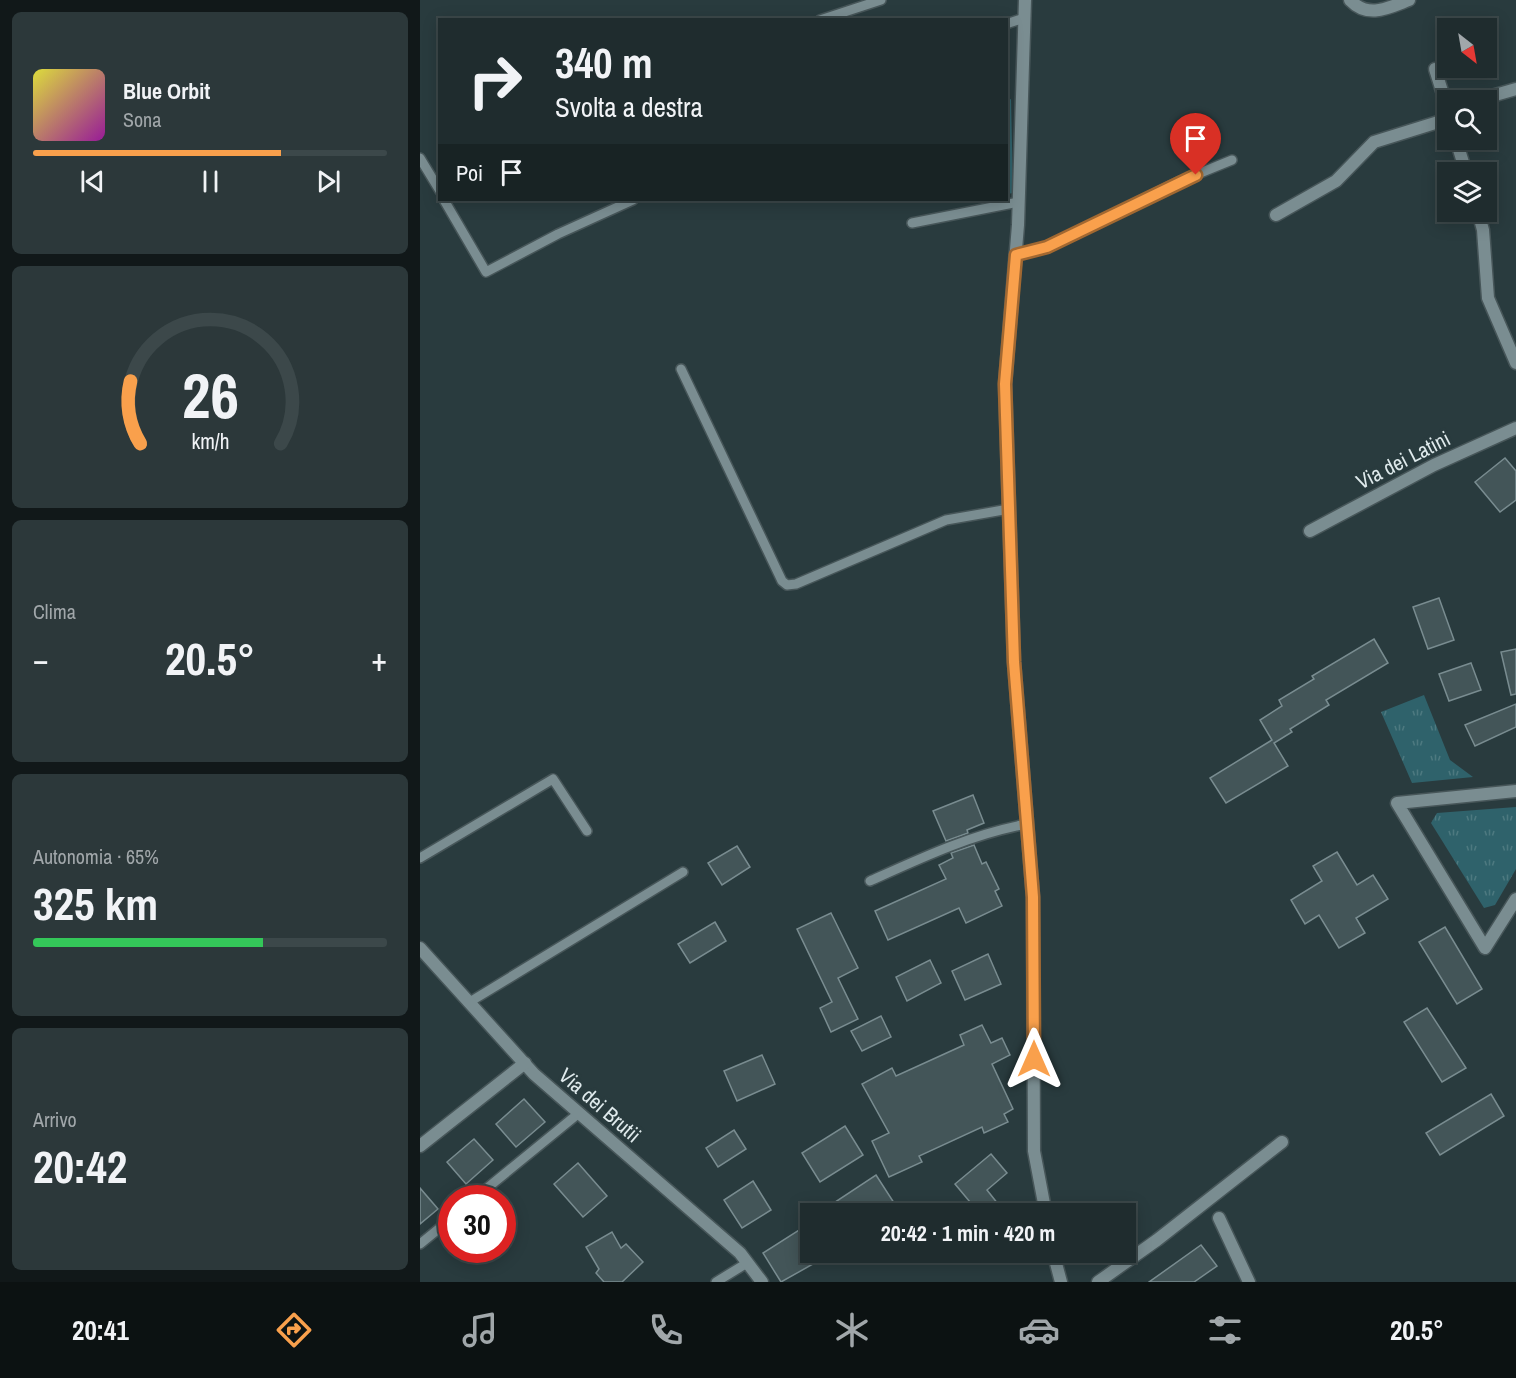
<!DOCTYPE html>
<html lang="it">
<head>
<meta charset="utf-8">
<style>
	body { margin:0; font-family:"Archivo Narrow",sans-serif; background:#2c383a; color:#f1f3f6; height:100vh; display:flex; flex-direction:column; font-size:22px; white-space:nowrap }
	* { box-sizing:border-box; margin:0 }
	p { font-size:20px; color:#a1a7aa }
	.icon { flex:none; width:33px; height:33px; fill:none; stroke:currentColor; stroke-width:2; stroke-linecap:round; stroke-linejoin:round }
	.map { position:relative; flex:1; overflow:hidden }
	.details { display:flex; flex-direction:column; gap:12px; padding:12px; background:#111819; width:420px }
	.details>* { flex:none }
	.hud { position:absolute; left:18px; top:18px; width:570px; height:183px; border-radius:0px; box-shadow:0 3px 15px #0003,0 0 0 2px #3c484a; background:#1f2c2e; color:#f1f3f6; overflow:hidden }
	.needle { width:39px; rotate:149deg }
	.fabs { position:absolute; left:1017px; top:18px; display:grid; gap:12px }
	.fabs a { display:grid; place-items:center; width:60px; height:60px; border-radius:0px; background:#1f2c2e; box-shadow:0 3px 15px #0003,0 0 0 2px #3c484a; font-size:30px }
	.speed { position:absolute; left:18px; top:1185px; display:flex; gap:12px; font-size:30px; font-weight:700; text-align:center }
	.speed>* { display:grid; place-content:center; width:78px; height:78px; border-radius:50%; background:#1f2c2e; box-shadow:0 3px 15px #0003,0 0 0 2px #3c484a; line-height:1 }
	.speed .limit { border:9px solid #d22; background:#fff; color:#111 }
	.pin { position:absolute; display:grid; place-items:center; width:51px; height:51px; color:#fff; margin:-62px -26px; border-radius:50% 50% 50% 0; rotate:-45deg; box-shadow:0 0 6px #0007 }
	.pin .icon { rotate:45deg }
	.me { position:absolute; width:66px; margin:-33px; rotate:0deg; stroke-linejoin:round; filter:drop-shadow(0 0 4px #0008) }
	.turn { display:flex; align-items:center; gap:21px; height:126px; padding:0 18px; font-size:27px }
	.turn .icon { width:78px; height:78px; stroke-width:2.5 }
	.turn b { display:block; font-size:42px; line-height:51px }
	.then { display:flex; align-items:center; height:57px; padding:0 18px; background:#0003; gap:12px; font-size:22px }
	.big { font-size:45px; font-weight:800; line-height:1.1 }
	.details .widget { flex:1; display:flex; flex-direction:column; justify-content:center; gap:9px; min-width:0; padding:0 21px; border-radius:9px; background:#2c383a }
	.details .dial { align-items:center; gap:0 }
	.dial svg { height:156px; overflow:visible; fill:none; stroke:#3c484a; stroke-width:7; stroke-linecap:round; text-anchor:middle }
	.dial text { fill:#f1f3f6; stroke:none }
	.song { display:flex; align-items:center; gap:18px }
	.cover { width:72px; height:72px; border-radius:9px; background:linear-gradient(135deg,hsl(60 70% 55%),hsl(300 70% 35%)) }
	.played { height:6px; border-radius:3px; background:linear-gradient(90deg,#f9a04c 70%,#3c484a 70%) }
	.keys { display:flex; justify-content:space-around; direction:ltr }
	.heat { display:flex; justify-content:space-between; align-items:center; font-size:33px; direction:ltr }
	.charge { height:9px; border-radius:4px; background:linear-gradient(90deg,#34c759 65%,#3c484a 0) }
	.trip { position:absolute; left:380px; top:1203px; width:336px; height:60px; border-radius:0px; background:#1f2c2e; box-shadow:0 3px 15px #0003,0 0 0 2px #3c484a; font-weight:800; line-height:60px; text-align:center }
	.tabs { display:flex; height:96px; justify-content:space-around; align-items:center; background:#0c1212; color:#a1a7aa }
	.tabs .icon { width:42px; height:42px }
	.tabs .current { color:#f9a04c }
	.tabs b { font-size:27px; color:#f1f3f6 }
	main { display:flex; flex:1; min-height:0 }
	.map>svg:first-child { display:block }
</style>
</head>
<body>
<main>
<section class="details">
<div class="widget">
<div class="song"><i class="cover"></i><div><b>Blue Orbit</b><p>Sona</p></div></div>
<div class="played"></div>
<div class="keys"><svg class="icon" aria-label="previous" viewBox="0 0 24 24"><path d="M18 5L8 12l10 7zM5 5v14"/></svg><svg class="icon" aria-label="pause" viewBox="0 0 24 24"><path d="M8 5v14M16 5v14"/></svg><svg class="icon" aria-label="next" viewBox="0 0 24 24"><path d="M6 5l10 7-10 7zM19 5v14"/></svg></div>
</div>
<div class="widget dial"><svg viewBox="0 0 100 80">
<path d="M14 69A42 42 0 1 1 86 69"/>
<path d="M14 69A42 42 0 0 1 9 37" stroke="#f9a04c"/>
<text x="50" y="56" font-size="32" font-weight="700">26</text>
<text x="50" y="72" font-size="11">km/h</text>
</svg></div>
<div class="widget"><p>Clima</p>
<div class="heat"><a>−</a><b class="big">20.5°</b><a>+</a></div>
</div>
<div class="widget"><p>Autonomia · 65%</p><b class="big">325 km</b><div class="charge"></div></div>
<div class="widget"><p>Arrivo</p><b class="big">20:42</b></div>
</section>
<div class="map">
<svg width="1096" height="1282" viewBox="0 0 1096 1282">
	<defs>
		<pattern id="grass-tufts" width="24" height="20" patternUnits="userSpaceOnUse" patternTransform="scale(1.5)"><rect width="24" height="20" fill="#2f626b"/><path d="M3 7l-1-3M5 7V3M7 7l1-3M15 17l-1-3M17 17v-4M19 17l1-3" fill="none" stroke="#4d7980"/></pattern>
	</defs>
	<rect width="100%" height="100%" fill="#293b3e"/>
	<g fill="url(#grass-tufts)">
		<polygon points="591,99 593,193 587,194 586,101"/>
		<polygon points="1004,695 1030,760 1053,777 992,783 961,712"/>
		<polygon points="1096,807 1096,869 1075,905 1064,908 1011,823 1017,813"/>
	</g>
	<g fill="#435558" stroke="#798c90" stroke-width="1.5">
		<polygon points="1085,458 1096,471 1096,500 1080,512 1055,482"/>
		<polygon points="1019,598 1034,640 1008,649 993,607"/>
		<polygon points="954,639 968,663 906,700 909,705 870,729 872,732 854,743 868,766 806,803 790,778 852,740 840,720 862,706 859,700 894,679 892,676"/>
		<polygon points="1096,649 1096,694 1091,695 1081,652"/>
		<polygon points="1051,663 1061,690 1029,701 1019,674"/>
		<polygon points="1096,704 1096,727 1055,746 1045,725"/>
		<polygon points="553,795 564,823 547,830 548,833 526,841 513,811"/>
		<polygon points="554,845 562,864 566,862 579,889 575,891 582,906 546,923 539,908 468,940 455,911 526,879 519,865 533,858 531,853"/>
		<polygon points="317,846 330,867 302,885 288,863"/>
		<polygon points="917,852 937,885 953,875 968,899 936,918 945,933 919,948 899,915 885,924 871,900 902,881 893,866"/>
		<polygon points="411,913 438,968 418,978 438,1019 411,1032 400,1008 412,1002 377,929"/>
		<polygon points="295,922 306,941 270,963 258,944"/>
		<polygon points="1025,927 1062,989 1037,1004 999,942"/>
		<polygon points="568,954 581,984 545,1000 532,971"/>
		<polygon points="510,960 521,983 487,1001 476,977"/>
		<polygon points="1007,1008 1046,1068 1022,1082 984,1022"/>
		<polygon points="461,1016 471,1037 442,1051 431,1031"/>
		<polygon points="562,1025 571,1043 582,1038 590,1055 572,1064 593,1109 584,1114 588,1122 564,1133 562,1127 499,1156 502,1162 469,1177 452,1141 469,1133 442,1084 472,1068 476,1076 544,1045 540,1035"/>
		<polygon points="342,1055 355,1084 317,1101 304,1071"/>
		<polygon points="1071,1094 1084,1116 1020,1155 1006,1133"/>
		<polygon points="104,1099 125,1122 96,1147 76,1124"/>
		<polygon points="425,1126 443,1155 400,1182 382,1153"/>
		<polygon points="314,1130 326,1149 298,1167 286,1148"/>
		<polygon points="54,1139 73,1160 46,1184 27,1162"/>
		<polygon points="571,1154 587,1173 567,1190 586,1214 560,1214 535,1184"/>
		<polygon points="158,1163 187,1196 163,1217 134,1184"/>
		<polygon points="456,1175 478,1209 470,1214 397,1214"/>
		<polygon points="333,1181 351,1210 322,1228 304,1200"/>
		<polygon points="0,1188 18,1209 0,1224"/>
		<polygon points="390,1223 390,1259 393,1264 361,1282 343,1253"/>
		<polygon points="192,1232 201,1248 206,1244 223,1262 202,1282 184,1282 176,1273 179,1269 166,1247"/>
		<polygon points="781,1245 797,1266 774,1282 729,1282"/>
	</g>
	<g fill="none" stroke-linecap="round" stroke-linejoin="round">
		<g stroke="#475659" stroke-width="12">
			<g id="lane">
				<polyline points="400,20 461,0"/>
				<polyline points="586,24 604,18"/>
				<polyline points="0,158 20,191"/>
				<polyline points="24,200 66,272 138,234 213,200"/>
				<polyline points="492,223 599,202"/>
				<polyline points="596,256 627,247 758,182 812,160"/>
				<polyline points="261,369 362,581 367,585 376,584 526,520 589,509"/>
				<polyline points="0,858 133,779 167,831"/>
				<path d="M 450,881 C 501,858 552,834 607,824"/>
				<polyline points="48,1003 263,872"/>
				<polyline points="55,1198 159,1113"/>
				<polyline points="0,1244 32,1218"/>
				<polyline points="296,1282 327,1263"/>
			</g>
		</g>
		<g stroke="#475659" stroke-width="15">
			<g id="street">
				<polyline points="605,0 598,225 585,384 594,662 613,897 614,1151 626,1214"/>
				<path d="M 930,0 C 948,19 968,8 989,0"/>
				<polyline points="1015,69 1028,110"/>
				<polyline points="1058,100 1096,89"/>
				<polyline points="1036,140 1046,172"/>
				<polyline points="1058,212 1063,230 1068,298 1096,363"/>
				<polyline points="856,215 916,181 954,142 1028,119"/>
				<polyline points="890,531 1014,465 1096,428"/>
				<polyline points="1096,791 977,803 1065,948 1096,899"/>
				<polyline points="0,948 114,1074 320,1253 342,1282"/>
				<polyline points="0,1146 105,1063"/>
				<polyline points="799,1218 829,1282"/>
				<polyline points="633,1252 641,1282"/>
				<polyline points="678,1282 737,1240 862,1142"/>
			</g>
		</g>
		<use href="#lane" stroke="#7a8d91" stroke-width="9"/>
		<use href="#street" stroke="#7a8d91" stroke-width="12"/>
	</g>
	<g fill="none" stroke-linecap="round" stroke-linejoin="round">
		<g stroke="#a26831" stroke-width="15">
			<polyline id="route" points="614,1059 613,897 594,662 585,384 596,255 627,247 776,175"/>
		</g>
		<use href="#route" stroke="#f9a04c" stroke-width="10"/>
	</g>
	<g text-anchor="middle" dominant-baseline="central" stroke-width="6" stroke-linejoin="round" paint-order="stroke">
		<g font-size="21" fill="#dfeaec" stroke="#293b3e">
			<text transform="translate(983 460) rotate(-27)">Via dei Latini</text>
			<text transform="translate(180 1105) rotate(41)">Via dei Brutii</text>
		</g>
	</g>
</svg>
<div class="fabs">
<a><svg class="needle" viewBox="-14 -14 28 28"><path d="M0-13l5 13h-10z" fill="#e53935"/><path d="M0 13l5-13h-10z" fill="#a1a7aa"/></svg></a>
<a><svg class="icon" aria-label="search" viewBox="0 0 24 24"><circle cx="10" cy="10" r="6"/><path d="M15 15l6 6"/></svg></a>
<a><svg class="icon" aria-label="layers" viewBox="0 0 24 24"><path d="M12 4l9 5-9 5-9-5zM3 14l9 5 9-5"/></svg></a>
</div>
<div class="speed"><div class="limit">30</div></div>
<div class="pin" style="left:776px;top:175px;background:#d93025"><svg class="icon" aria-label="arrive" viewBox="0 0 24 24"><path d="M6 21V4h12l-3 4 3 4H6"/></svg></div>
<svg class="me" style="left:614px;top:1059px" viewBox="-20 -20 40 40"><path d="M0-17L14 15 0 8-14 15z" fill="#f9a04c" stroke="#fff" stroke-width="4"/></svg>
<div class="trip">20:42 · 1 min · 420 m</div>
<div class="hud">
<div class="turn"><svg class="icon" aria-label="right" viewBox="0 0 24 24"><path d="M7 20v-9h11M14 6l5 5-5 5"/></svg><div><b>340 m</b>Svolta a destra</div></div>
<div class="then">Poi<svg class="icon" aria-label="arrive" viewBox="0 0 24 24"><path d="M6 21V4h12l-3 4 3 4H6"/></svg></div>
</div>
</div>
</main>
<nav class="tabs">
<b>20:41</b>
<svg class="icon current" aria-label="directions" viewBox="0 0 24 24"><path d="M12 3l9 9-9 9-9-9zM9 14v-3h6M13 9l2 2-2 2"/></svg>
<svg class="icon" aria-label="music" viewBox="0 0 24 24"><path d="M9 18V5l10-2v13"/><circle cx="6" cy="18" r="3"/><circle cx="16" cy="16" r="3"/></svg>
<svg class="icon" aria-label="phone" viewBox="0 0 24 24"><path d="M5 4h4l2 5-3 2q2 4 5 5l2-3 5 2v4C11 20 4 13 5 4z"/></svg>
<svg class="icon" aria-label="climate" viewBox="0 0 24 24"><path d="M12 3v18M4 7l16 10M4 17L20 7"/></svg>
<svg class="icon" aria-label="car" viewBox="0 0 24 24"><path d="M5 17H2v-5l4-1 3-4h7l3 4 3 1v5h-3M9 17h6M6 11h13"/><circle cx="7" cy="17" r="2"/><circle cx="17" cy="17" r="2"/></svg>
<svg class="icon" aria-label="filters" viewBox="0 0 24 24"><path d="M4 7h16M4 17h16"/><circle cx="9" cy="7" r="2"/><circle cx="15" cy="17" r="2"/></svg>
<b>20.5°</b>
</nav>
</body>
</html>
